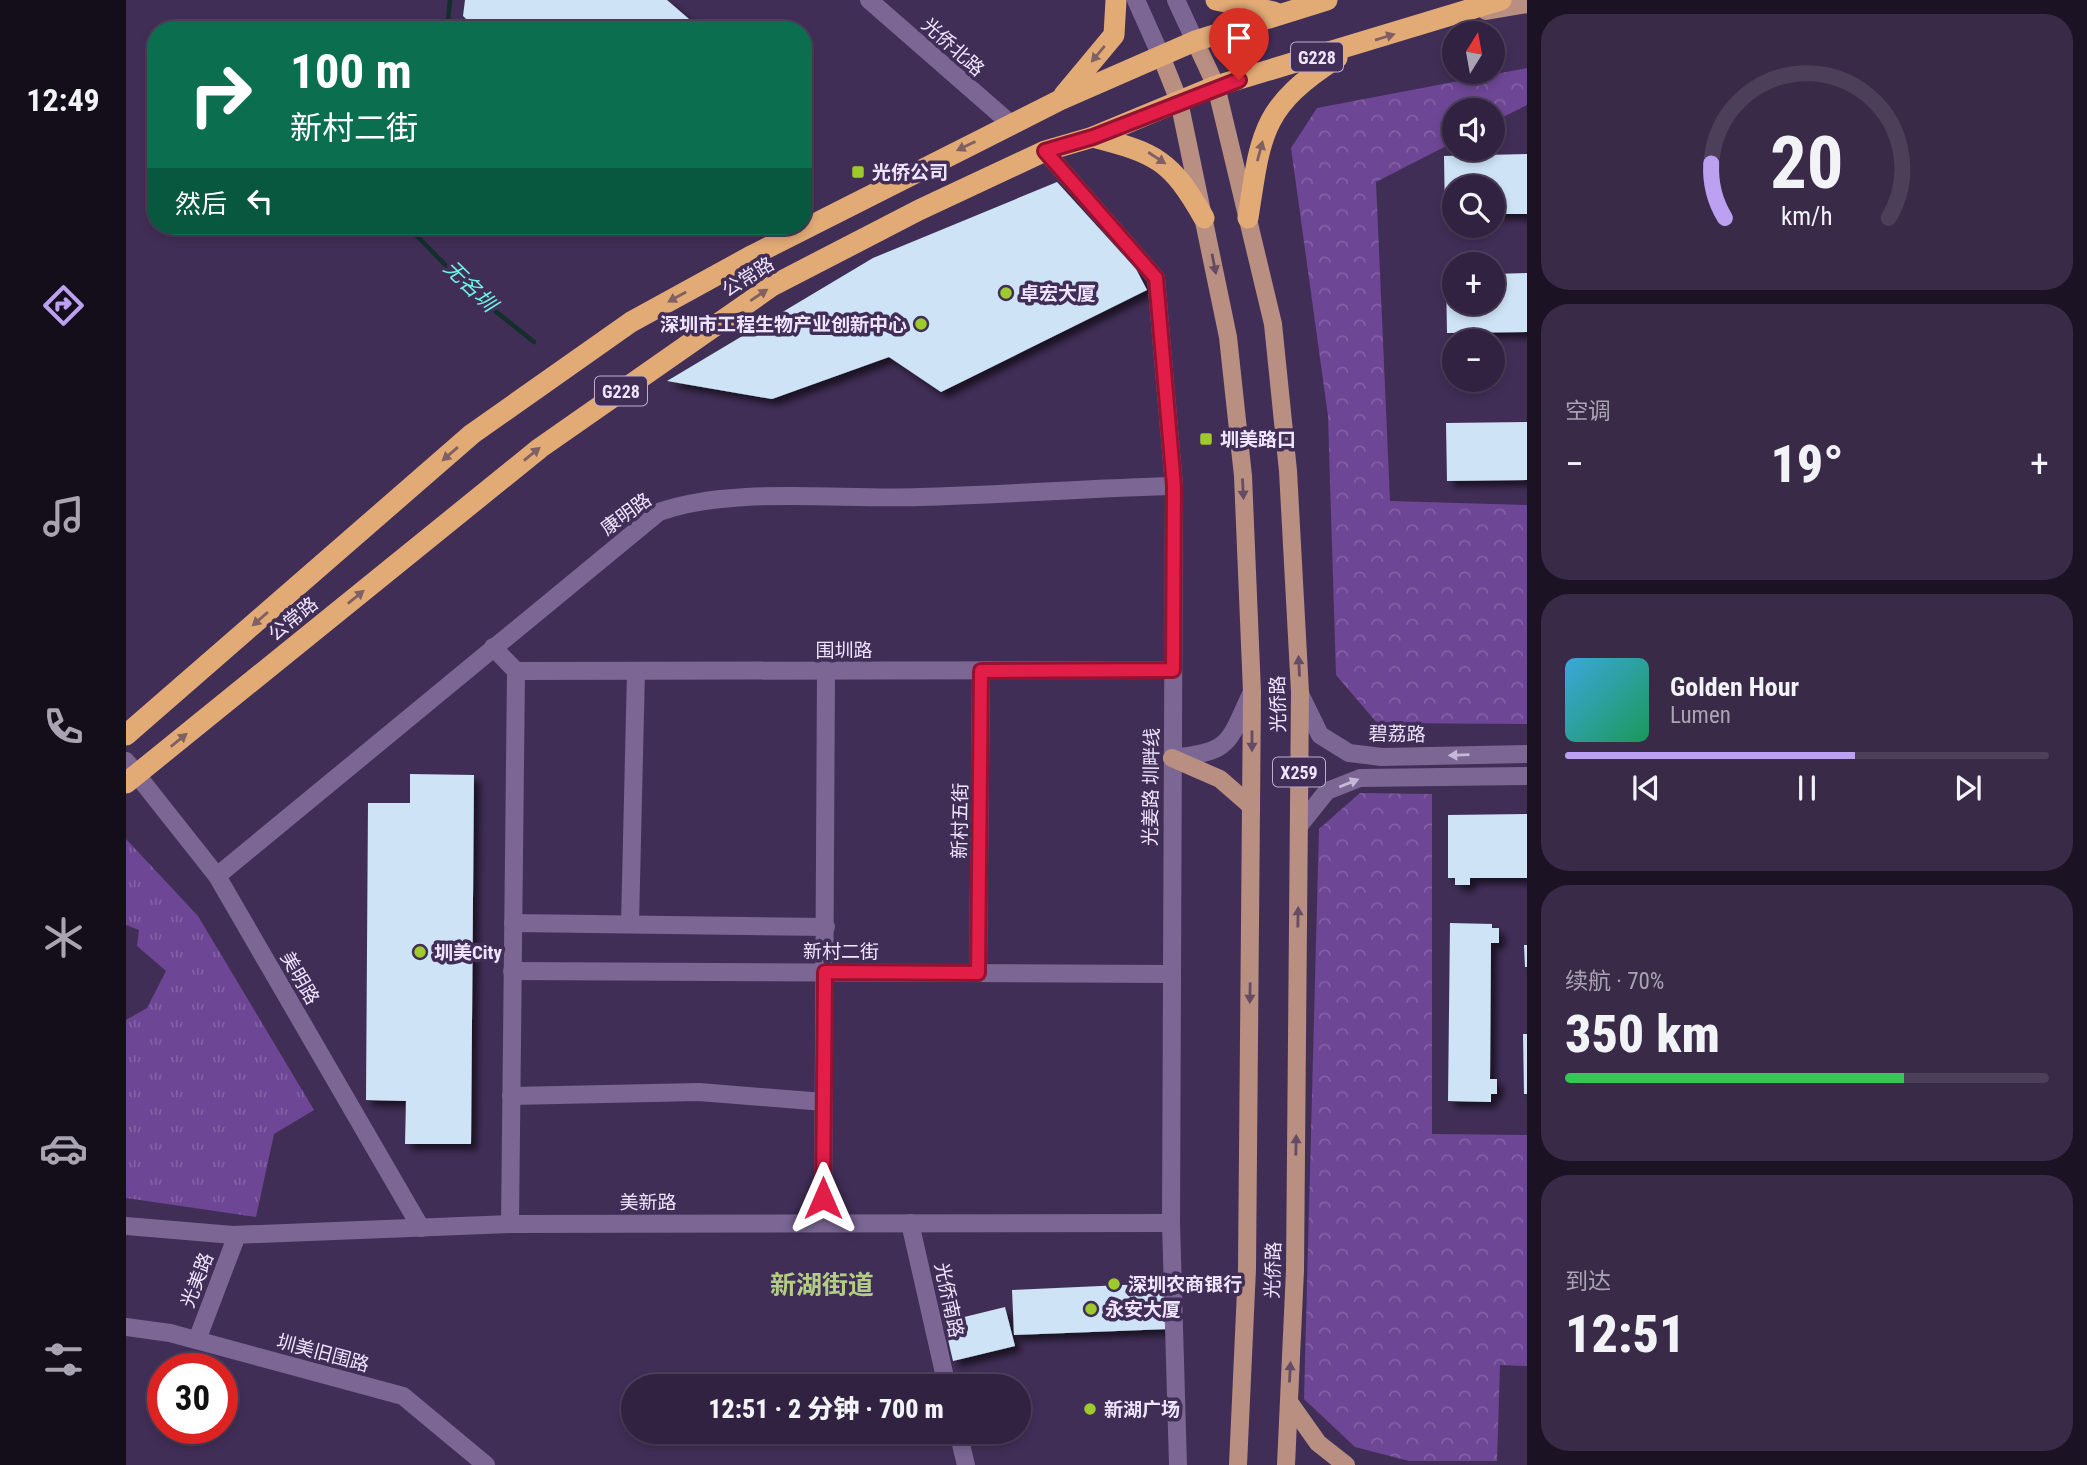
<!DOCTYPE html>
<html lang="zh">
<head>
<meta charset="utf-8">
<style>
	body { margin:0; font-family:"Roboto Condensed","Noto Sans SC",sans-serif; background:#392a48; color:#f1f3f6; height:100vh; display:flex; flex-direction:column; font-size:26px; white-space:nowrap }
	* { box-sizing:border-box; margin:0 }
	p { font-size:23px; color:#a8a4b1 }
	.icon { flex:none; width:38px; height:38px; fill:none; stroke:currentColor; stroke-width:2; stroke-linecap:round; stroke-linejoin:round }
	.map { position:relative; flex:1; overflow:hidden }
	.details { display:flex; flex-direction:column; gap:14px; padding:14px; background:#1b1324; width:560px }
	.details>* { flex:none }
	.hud { position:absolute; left:21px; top:21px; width:665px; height:214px; border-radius:28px; box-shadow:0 4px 10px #0003,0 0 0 2px #4c3f5a; background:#0b6e4f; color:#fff; overflow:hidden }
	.needle { width:46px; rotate:11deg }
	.fabs { position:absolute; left:1316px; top:21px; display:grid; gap:14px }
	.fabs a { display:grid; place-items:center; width:63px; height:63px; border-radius:50%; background:#312241; box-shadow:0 4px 10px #0003,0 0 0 2px #4c3f5a; font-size:35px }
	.speed { position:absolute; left:21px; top:1353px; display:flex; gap:14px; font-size:35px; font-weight:700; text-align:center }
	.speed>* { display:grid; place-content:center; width:91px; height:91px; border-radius:50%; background:#312241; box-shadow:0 4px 10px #0003,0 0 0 2px #4c3f5a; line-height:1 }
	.speed .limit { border:10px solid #d22; background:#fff; color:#111 }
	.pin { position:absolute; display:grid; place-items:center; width:60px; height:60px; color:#fff; margin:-72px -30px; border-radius:50% 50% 50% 0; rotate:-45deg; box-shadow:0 0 7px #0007 }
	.pin .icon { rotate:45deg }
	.me { position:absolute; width:77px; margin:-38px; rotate:0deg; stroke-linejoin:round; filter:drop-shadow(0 0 5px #0008) }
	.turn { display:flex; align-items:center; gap:24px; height:147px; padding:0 28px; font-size:32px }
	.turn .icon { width:91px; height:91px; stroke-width:2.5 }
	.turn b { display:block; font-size:49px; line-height:60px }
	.then { display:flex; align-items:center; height:66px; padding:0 28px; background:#0003; gap:14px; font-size:26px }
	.big { font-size:52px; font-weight:800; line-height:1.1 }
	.details .card { flex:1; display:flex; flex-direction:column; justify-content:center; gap:10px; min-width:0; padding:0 24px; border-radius:28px; background:#392a48 }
	.details .dial { align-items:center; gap:0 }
	.dial svg { height:182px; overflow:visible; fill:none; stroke:#4c3f5a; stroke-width:7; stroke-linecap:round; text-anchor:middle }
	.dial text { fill:#f1f3f6; stroke:none }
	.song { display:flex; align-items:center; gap:21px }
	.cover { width:84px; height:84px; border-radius:10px; background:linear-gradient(135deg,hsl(200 70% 55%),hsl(150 70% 35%)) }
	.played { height:7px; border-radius:4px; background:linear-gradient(90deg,#bca0f2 60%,#4c3f5a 60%) }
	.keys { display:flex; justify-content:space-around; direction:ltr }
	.heat { display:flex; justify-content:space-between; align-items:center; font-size:38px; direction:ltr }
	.charge { height:10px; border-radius:5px; background:linear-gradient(90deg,#34c759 70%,#4c3f5a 0) }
	.trip { position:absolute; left:495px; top:1374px; width:410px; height:70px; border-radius:35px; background:#312241; box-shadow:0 4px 10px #0003,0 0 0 2px #4c3f5a; font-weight:800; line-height:70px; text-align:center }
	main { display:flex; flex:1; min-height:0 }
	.tab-bar { display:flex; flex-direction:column; width:126px; justify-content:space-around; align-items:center; background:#140e1a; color:#a8a4b1 }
	.tab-bar .icon { width:49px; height:49px }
	.tab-bar .on { color:#bca0f2 }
	.tab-bar b { font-size:32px; color:#f1f3f6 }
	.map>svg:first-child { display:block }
</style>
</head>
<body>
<main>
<nav class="tab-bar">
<b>12:49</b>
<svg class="icon on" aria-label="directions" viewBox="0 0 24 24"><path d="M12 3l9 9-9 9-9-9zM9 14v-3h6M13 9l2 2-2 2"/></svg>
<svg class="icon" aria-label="music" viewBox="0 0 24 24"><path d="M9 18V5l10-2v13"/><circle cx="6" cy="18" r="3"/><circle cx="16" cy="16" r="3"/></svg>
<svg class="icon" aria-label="phone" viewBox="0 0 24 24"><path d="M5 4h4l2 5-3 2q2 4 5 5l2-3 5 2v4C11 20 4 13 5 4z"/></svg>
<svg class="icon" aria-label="climate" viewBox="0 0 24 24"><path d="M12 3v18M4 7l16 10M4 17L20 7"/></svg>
<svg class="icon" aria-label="car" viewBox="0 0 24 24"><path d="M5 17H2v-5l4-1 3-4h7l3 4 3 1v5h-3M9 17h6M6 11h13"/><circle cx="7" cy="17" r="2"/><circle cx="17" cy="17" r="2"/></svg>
<svg class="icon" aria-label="filters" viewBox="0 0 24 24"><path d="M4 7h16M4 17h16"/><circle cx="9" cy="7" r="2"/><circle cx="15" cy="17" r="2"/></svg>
</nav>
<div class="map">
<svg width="1401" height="1465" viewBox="0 0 1401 1465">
	<defs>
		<pattern id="forest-crowns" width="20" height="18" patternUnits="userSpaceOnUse" patternTransform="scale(1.75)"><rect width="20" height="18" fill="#6d4695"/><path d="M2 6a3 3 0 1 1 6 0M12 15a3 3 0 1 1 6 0" fill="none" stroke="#8261a5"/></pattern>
		<pattern id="park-tufts" width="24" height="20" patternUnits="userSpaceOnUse" patternTransform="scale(1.75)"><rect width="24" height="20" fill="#6d4695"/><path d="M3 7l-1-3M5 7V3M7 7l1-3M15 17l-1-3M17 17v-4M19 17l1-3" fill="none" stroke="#8261a5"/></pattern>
		<filter id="shadow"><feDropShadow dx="6" dy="6" stdDeviation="3.5" flood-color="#0009"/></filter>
	</defs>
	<rect width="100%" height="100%" fill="#412e57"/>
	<g fill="url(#forest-crowns)">
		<polygon points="1401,68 1401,105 1367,122 1367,110 1328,110 1328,142 1250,182 1264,501 1401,505 1401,724 1251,723 1210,675 1202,416 1165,148 1191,108"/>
		<polygon points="1234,793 1306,794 1306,1134 1401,1135 1401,1366 1374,1365 1371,1461 1283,1461 1229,1447 1178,1399 1193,829"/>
	</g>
	<polygon fill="url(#park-tufts)" points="0,839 72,916 188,1110 148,1134 130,1217 0,1198 0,1020 21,1008 40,971 11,946 13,930 0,925"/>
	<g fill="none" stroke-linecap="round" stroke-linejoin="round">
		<g stroke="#132e2b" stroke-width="4.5">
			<polyline points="321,30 324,0"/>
			<polyline points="285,226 287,232 348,294 408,342"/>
		</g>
	</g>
	<g fill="#cee3f6" filter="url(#shadow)">
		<polygon points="339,0 541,0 563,19 553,30 352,30 337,16"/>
		<polygon points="1401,154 1401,214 1367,214 1367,187 1328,187 1328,215 1319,215 1318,156"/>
		<polygon points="931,182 1010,269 1021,290 815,392 763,357 646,399 541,381 747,258"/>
		<polygon points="1401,273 1401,332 1321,333 1320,275 1328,275 1328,303 1367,303 1367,274"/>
		<polygon points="1401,422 1401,480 1321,481 1320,423"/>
		<polygon points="284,774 348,775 345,1144 279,1144 280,1101 240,1100 242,803 284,803"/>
		<polygon points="1401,814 1401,878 1344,878 1344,885 1329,885 1329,878 1322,878 1322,815"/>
		<polygon points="1324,923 1366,924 1366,928 1373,928 1373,943 1365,943 1364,1079 1371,1079 1371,1094 1365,1094 1365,1102 1322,1101"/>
		<polygon points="1398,945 1401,945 1401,967 1399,967"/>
		<polygon points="1397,1034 1401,1034 1401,1094 1398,1094"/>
		<polygon points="1041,1283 1043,1329 888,1335 886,1290"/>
		<polygon points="879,1307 889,1346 827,1361 818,1322"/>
	</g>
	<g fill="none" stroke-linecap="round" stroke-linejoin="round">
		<g stroke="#7b6694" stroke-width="18">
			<polyline points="743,0 885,124"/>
			<polyline points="1010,0 1035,56"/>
			<polyline points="1050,0 1069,41"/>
			<polyline points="919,151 1030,278 1048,486 1045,1223 1052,1465"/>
			<polyline points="367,647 390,671 384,1224"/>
			<polyline points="390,671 1047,670"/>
			<polyline points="1174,694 1194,735 1223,753 1256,757 1401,754"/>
			<path d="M 1046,758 C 1107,751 1101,744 1126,692"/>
			<polyline points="0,761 91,876 295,1228"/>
			<polyline points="1173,826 1201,791 1234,778 1401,776"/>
			<path d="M 91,876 L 533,512 C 605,486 714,500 793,497 C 878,495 963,488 1048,486"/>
			<polyline points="387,923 700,927"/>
			<polyline points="504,924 510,671"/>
			<polyline points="386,971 1044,974"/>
			<polyline points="852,973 855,671"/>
			<polyline points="385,1096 573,1092 698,1102"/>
			<polyline points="697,1223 700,671"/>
			<polyline points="784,1223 821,1386"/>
			<polyline points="0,1226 107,1235 384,1224 1045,1223"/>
			<polyline points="0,1327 44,1333 277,1396 360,1465"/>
			<polyline points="71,1340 111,1235"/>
			<polyline points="832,1432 840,1465"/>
		</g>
		<g stroke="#b98f82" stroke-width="18">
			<polyline points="1360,11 1401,4"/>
			<polyline points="1069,41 1090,86 1147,324 1162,471 1174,692 1169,1270 1160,1465"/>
			<polyline points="1035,56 1053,101 1102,337 1117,476 1126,692 1121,1269 1112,1465"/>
			<polyline points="1046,758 1094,779 1125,806"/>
			<polyline points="1163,1402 1192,1443 1220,1465"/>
		</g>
		<g stroke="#e2ab76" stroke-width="21">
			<polyline points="1090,0 1148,12"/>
			<polyline points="938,95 988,35 990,0"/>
			<path d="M 967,137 C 1030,153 1045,160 1078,218"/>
			<path d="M 1122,218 C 1135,133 1135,107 1211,58"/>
			<polyline points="0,735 346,434 505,322 627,255 934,100 1069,41 1201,0"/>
			<polyline points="0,783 414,448 646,286 793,210 919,151 967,137 1090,86 1375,0"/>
		</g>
	</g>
	<defs><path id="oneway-solid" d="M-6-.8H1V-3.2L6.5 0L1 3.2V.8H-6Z" transform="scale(1.75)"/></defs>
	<g fill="#816063">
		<use href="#oneway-solid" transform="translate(1259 37) rotate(-17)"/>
		<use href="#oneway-solid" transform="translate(972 54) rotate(130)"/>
		<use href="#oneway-solid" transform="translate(840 146) rotate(154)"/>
		<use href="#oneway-solid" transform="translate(1134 151) rotate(-75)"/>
		<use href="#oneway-solid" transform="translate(1031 158) rotate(33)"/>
		<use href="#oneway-solid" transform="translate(633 295) rotate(-34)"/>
		<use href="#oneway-solid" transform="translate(551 297) rotate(151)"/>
		<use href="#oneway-solid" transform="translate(324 454) rotate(139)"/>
		<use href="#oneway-solid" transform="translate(406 454) rotate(-39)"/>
		<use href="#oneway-solid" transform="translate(230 597) rotate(-39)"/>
		<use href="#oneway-solid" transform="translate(134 619) rotate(139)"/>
		<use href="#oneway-solid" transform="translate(53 740) rotate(-39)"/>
	</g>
	<g fill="#654b64">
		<use href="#oneway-solid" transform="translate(1088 264) rotate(79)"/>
		<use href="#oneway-solid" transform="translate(1117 489) rotate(87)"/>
		<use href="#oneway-solid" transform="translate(1173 666) rotate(-93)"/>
		<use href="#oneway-solid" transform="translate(1126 741) rotate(90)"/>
		<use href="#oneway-solid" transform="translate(1172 917) rotate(-89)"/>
		<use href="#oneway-solid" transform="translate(1124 993) rotate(91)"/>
		<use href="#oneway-solid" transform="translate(1170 1145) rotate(-89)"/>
		<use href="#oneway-solid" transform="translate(1164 1372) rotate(-87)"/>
	</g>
	<g fill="#c6b8d9">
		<use href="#oneway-solid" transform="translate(1333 755) rotate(178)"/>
		<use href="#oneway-solid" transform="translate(1223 783) rotate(-22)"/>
	</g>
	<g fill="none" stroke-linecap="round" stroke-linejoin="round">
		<g stroke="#92132f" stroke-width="18">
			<polyline id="route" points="697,1198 699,972 852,973 855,671 1047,670 1048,486 1030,278 919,151 967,137 1113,80"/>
		</g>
		<use href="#route" stroke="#e11d48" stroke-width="12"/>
	</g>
	<g fill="#9eca2e" stroke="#412e57" stroke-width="2.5">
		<rect x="725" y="165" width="14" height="14" rx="3.5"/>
		<circle cx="880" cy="293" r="7"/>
		<circle cx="795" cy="324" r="7"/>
		<rect x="1073" y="432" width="14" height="14" rx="3.5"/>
		<circle cx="294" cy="952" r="7"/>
		<circle cx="988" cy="1284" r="7"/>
		<circle cx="965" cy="1309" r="7"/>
		<circle cx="964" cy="1409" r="7"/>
	</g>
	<g text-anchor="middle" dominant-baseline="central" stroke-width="7" stroke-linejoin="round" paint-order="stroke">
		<g fill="#412e57" stroke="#bbadcc" stroke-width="2">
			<rect x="1165" y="42.5" width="52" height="29" rx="5"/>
			<rect x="469" y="376.5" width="52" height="29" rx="5"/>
			<rect x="1147" y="757.5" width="52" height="29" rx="5"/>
		</g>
		<g font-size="18" font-weight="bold" fill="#efe4fe">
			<text x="1191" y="57">G228</text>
			<text x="495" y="391">G228</text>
			<text x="1173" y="772">X259</text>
		</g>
		<g font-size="19" fill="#efe4fe" stroke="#412e57">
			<text transform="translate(827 47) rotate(42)">光侨北路</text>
			<text transform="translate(622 277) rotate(-32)">公常路</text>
			<text transform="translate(500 514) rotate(-36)">康明路</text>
			<text transform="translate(167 619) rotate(-39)">公常路</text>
			<text x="718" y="650">围圳路</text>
			<text transform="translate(1152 704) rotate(-91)">光侨路</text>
			<text transform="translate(1271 734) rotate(1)">碧荔路</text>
			<text transform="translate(1025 787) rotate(-89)">光姜路 圳畔线</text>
			<text transform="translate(834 821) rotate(-89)">新村五街</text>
			<text x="715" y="951">新村二街</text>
			<text transform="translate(174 978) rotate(60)">美明路</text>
			<text x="522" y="1202">美新路</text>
			<text transform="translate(1147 1270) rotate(-88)">光侨路</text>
			<text transform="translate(71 1280) rotate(-69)">光美路</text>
			<text transform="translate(823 1300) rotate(78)">光侨南路</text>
			<text transform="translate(197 1353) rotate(15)">圳美旧围路</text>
		</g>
		<g font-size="19" font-weight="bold" fill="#efe4fe" stroke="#412e57" text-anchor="start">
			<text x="746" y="172">光侨公司</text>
			<text x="894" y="293">卓宏大厦</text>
			<text x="781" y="324" text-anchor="end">深圳市工程生物产业创新中心</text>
			<text x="1094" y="439">圳美路口</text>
			<text x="308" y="952">圳美City</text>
			<text x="1002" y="1284">深圳农商银行</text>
			<text x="979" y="1309">永安大厦</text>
			<text x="978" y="1409">新湖广场</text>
		</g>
		<g font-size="21" font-style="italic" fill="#6ef3e3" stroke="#412e57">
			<text transform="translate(344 286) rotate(44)">无名圳</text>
		</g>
		<g font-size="26" font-weight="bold" fill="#b2cd84" stroke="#412e57">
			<text x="696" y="1285">新湖街道</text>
		</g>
	</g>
</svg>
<div class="fabs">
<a><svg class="needle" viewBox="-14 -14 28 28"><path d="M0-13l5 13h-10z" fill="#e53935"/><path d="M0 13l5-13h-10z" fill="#a8a4b1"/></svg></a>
<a><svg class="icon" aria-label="sound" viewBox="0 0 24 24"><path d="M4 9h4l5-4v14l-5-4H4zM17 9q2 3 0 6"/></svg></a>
<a><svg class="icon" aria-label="search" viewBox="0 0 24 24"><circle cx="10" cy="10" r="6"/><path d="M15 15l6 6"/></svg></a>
<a>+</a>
<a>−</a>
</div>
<div class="speed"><div class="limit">30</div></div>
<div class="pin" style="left:1113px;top:80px;background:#d93025"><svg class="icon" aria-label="arrive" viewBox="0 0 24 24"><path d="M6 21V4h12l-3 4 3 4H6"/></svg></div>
<svg class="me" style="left:697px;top:1198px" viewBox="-20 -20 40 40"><path d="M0-17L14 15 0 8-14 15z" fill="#e11d48" stroke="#fff" stroke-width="4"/></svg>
<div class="trip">12:51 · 2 分钟 · 700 m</div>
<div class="hud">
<div class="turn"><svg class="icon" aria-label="right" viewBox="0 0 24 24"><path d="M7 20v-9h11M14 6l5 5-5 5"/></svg><div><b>100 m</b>新村二街</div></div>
<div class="then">然后<svg class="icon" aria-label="left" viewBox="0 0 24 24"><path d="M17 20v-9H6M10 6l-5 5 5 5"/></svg></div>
</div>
</div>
<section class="details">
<div class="card dial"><svg viewBox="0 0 100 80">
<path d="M14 69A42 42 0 1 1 86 69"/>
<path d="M14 69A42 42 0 0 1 8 45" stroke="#bca0f2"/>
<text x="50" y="56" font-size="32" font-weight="700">20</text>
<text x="50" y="72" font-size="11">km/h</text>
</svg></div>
<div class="card"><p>空调</p>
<div class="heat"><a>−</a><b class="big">19°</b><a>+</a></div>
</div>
<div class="card">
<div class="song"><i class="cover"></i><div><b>Golden Hour</b><p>Lumen</p></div></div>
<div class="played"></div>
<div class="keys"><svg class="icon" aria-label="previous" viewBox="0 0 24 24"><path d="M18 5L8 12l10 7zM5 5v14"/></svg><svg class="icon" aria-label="pause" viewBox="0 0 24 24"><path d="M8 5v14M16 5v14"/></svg><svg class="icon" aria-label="next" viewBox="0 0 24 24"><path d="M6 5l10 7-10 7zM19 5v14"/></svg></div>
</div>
<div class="card"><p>续航 · 70%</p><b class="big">350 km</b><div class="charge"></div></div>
<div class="card"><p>到达</p><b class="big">12:51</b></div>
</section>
</main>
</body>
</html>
